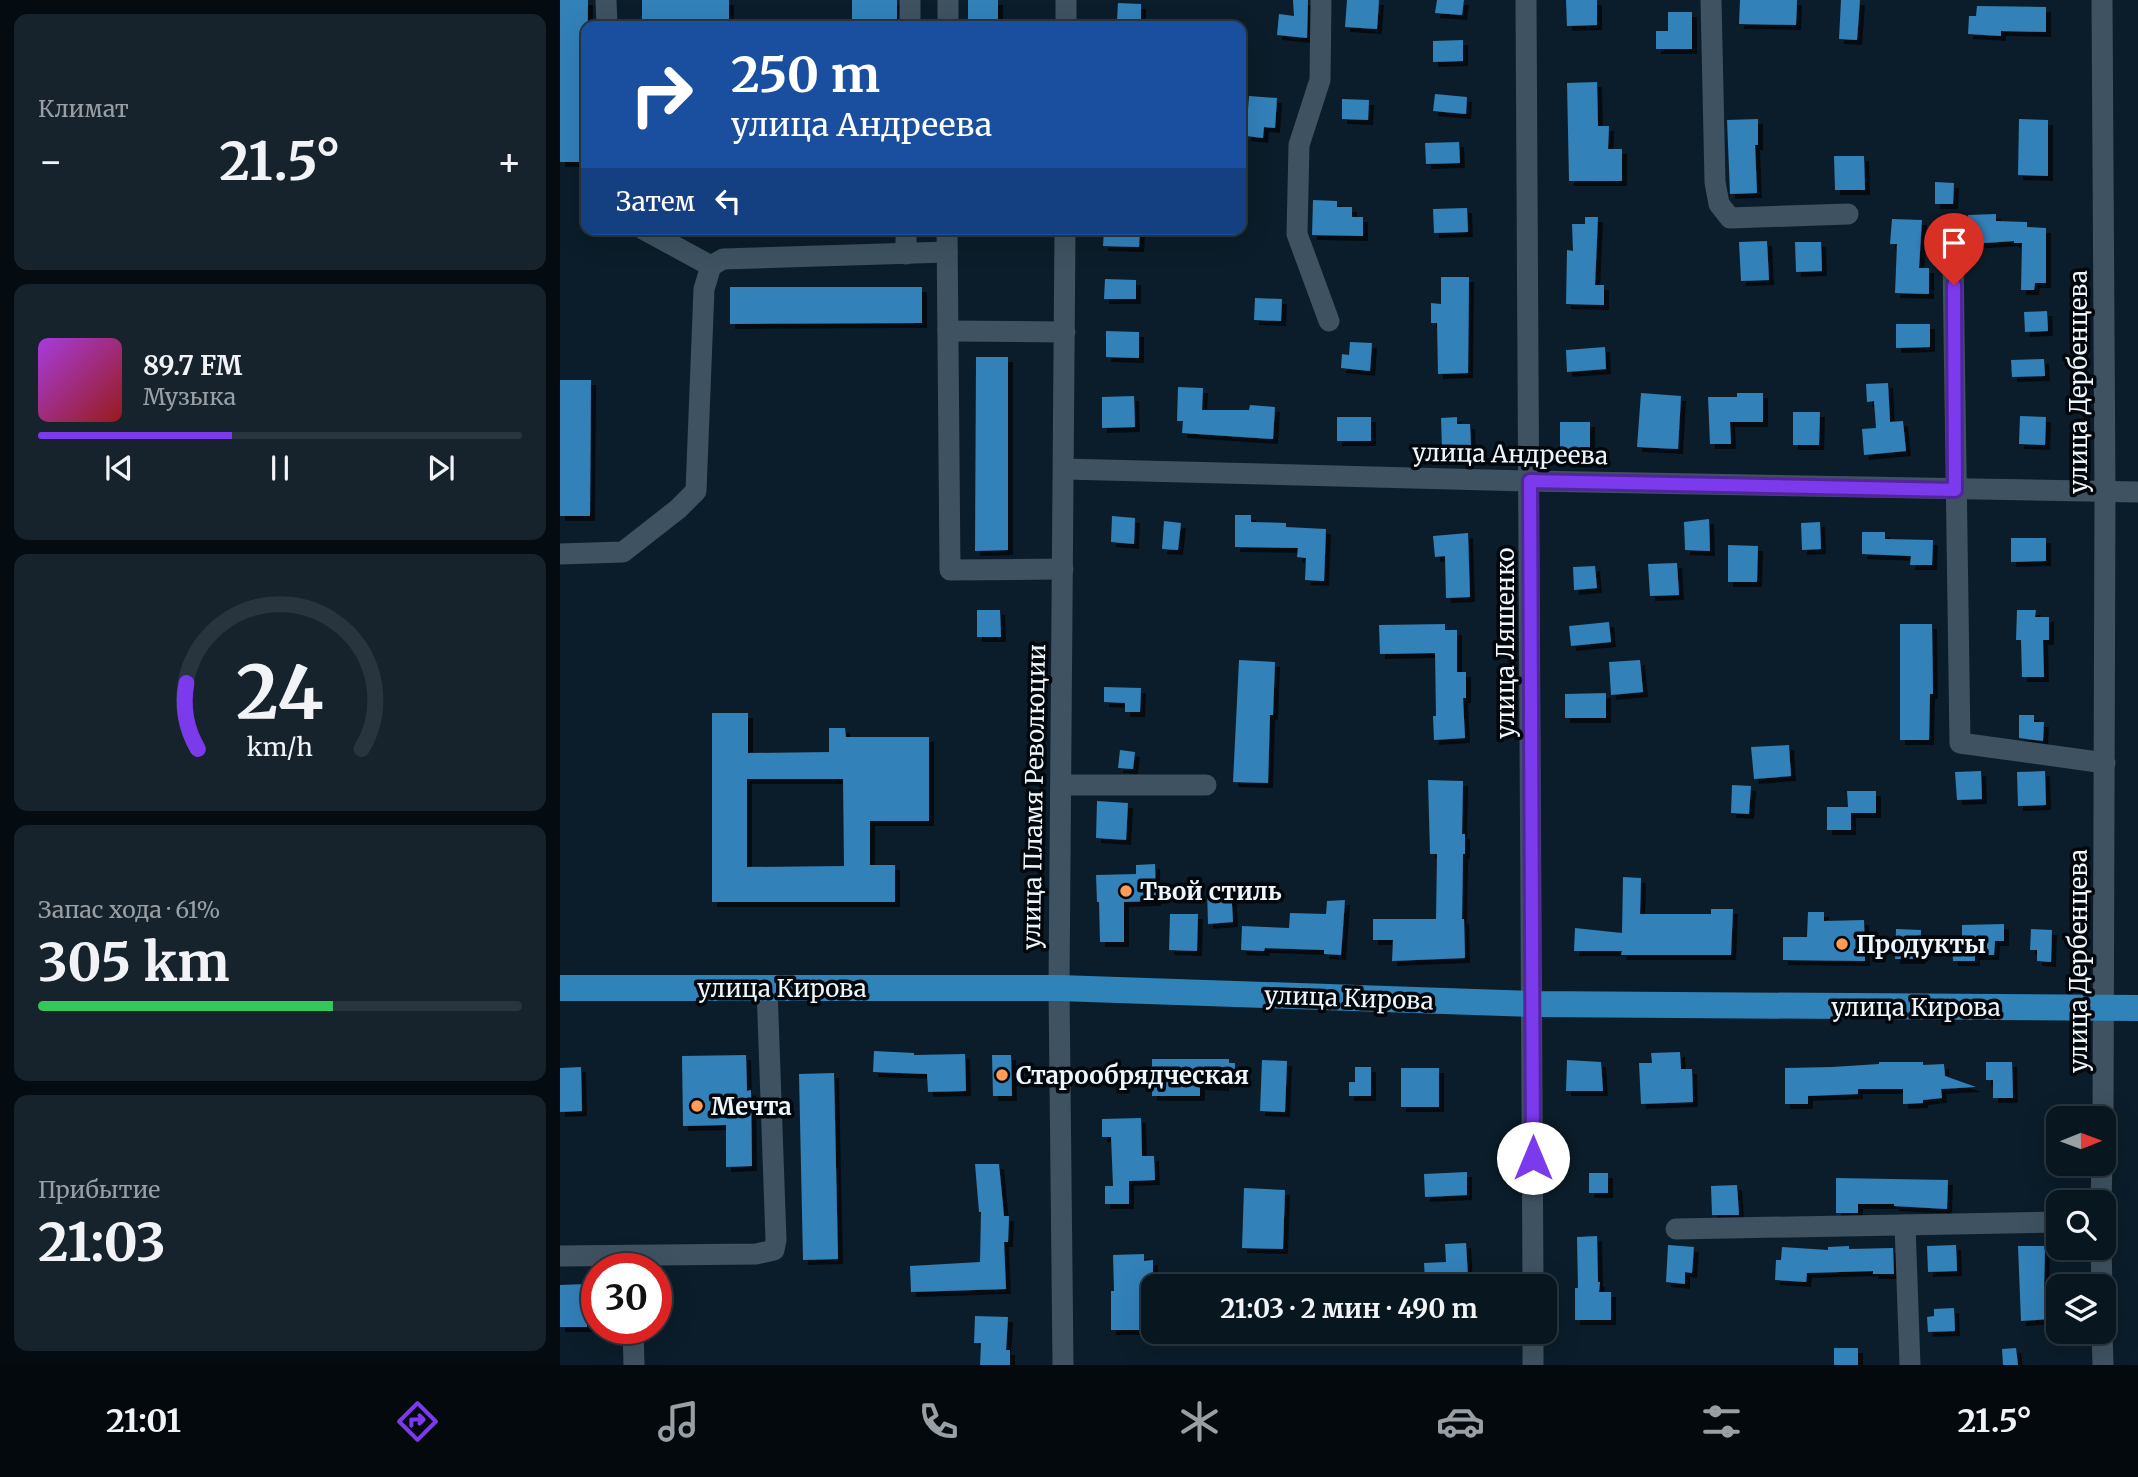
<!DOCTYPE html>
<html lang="ru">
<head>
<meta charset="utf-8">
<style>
	body { margin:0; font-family:Merriweather,serif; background:#16232d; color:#f1f3f6; height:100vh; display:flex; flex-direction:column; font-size:26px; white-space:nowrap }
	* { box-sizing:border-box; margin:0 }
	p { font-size:23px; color:#989fa5 }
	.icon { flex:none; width:38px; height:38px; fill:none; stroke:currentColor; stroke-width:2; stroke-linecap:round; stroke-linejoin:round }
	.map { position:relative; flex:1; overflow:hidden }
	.side { display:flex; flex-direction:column; gap:14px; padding:14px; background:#040c12; width:560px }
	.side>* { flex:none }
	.top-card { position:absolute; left:21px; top:21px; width:665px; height:214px; border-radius:14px; box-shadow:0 7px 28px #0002,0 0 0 2px #29353e; background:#1a4fa0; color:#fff; overflow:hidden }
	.needle { width:46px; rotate:89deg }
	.fabs { position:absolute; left:1486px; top:1106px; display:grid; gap:14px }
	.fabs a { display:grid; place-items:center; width:70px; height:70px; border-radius:14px; background:#081620; box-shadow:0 7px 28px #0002,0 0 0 2px #29353e; font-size:35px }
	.speed { position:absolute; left:21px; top:1253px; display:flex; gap:14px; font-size:35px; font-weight:700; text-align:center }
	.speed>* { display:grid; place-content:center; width:91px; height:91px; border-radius:50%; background:#081620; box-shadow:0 7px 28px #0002,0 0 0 2px #29353e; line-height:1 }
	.speed .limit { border:10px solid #d22; background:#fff; color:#111 }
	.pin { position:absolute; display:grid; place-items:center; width:60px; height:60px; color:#fff; margin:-72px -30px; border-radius:50% 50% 50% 0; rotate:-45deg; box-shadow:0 0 7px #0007 }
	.pin .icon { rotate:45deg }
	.me { position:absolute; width:77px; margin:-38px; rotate:0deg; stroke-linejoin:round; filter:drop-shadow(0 0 5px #0008) }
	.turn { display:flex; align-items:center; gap:24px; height:147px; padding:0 35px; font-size:32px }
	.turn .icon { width:91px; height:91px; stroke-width:2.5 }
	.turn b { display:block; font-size:49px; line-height:60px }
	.then { display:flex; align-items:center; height:66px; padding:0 35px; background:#0003; gap:14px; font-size:26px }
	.big { font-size:52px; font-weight:700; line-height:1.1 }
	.side .tile { flex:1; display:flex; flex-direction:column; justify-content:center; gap:10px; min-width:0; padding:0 24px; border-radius:14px; background:#16232d }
	.side .dial { align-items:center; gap:0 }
	.dial svg { height:182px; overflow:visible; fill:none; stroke:#29353e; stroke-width:7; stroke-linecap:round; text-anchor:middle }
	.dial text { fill:#f1f3f6; stroke:none }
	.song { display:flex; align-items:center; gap:21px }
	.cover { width:84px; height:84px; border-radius:10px; background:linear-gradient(135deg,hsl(280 70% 55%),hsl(0 70% 35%)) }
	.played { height:7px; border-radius:4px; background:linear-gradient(90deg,#7c3aed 40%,#29353e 40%) }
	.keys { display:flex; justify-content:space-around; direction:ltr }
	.heat { display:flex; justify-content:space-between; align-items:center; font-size:38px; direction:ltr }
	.charge { height:10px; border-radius:5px; background:linear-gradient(90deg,#34c759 61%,#29353e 0) }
	.trip { position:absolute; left:581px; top:1274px; width:416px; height:70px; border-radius:14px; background:#081620; box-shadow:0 7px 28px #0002,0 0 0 2px #29353e; font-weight:700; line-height:70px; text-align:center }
	.tab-bar { display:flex; height:112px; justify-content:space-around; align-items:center; background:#03090d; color:#989fa5 }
	.tab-bar .icon { width:49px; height:49px }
	.tab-bar .active { color:#7c3aed }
	.tab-bar b { font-size:32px; color:#f1f3f6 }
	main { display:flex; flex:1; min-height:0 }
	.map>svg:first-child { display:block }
</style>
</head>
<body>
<main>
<section class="side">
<div class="tile"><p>Климат</p>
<div class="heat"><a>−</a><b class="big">21.5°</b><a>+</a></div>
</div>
<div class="tile">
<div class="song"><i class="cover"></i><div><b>89.7 FM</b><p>Музыка</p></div></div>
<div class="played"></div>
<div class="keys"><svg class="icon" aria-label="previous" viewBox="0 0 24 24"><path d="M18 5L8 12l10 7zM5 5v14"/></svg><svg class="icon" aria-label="pause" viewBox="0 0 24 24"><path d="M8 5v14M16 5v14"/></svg><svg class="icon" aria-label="next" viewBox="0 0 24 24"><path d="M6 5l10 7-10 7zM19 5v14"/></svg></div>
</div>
<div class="tile dial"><svg viewBox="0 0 100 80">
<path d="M14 69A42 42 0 1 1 86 69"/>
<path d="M14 69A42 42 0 0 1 9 40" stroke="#7c3aed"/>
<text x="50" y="56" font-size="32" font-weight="700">24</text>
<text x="50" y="72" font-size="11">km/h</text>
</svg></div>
<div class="tile"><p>Запас хода · 61%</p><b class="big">305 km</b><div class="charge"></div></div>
<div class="tile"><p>Прибытие</p><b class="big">21:03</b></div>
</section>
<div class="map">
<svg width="1578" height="1365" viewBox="0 0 1578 1365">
	<defs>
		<filter id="shadow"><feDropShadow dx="5" dy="5" stdDeviation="0" flood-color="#0009"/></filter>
	</defs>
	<rect width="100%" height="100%" fill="#0b1d2a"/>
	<g fill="#3081b9" fill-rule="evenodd" filter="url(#shadow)">
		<polygon points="0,0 28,0 26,162 0,162"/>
		<rect x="82" y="0" width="87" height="26"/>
		<rect x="292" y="0" width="45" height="26"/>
		<rect x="408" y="0" width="30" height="26"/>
		<polygon points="733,0 748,0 747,38 717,35 719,14 734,16"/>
		<polygon points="787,0 819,0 817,29 785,27"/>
		<polygon points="877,0 904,0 902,15 875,13"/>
		<polygon points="1006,0 1037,0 1037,25 1007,26"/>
		<polygon points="1180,0 1237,0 1236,25 1179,24"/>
		<polygon points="1281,0 1300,0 1297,40 1279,39"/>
		<polygon points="558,3 581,4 581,21 557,20"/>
		<polygon points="1417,6 1486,7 1486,32 1441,31 1441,36 1408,34 1409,16 1416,16"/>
		<polygon points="1108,12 1132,12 1132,49 1096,49 1096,31 1108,31"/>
		<polygon points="903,40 903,61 873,62 873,41"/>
		<polygon points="1037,82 1038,126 1049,126 1048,149 1062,149 1062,181 1009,181 1007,83"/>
		<polygon points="875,94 907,97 906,114 873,111"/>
		<polygon points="689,96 717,98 715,128 704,127 703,138 686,136"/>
		<polygon points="782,99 809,100 808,120 782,119"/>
		<polygon points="1198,119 1198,145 1195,145 1197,193 1170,194 1167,120"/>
		<polygon points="1459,119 1488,120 1488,176 1458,175"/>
		<polygon points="899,142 900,163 866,164 865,143"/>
		<polygon points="1274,156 1304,156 1305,190 1275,190"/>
		<polygon points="1375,182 1394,183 1393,204 1375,204"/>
		<polygon points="753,200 777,201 777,207 792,207 792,217 803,217 803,236 752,235"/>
		<polygon points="907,208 908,232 874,233 873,209"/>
		<polygon points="1436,214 1436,221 1467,222 1467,227 1486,228 1486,283 1475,283 1474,290 1461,290 1462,243 1454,243 1454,241 1410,244 1408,215"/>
		<polygon points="1025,217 1038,217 1035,285 1044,285 1044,305 1006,304 1007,250 1013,251 1012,224 1025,224"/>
		<polygon points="1332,219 1362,220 1359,268 1369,268 1369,294 1335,293 1337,244 1330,244"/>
		<polygon points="544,229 580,229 579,247 543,246"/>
		<polygon points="1207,241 1209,280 1181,281 1179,242"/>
		<polygon points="1235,242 1261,242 1262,271 1236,272"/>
		<polygon points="881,277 909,277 908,373 878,374 877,323 871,323 871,303 881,304"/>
		<polygon points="545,279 576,280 576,299 544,299"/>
		<polygon points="170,287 362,287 362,323 170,324"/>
		<polygon points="695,298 722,299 721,321 694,320"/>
		<polygon points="1487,311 1488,331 1465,332 1464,312"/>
		<polygon points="1336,324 1370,324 1370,347 1336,348"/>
		<polygon points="546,331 579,332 579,358 546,357"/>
		<polygon points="790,342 812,343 810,371 781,368 782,354 789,355"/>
		<polygon points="1045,347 1046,369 1007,372 1006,350"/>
		<polygon points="416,357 448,357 448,550 415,551"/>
		<polygon points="1484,359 1485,376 1452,377 1451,360"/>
		<polygon points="0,380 31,380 30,516 0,516"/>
		<polygon points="1328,383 1330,422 1343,421 1346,451 1304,455 1302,429 1316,428 1314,401 1307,402 1306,384"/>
		<polygon points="618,387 643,388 642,410 689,410 690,405 715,407 713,439 622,433 623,421 617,421"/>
		<polygon points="1081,393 1121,396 1118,449 1077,447"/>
		<polygon points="1177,393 1203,393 1203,422 1170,422 1171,444 1150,444 1148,397 1177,397"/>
		<polygon points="574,396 575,427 542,428 542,397"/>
		<polygon points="1233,412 1260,412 1259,445 1233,445"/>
		<polygon points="1460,416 1486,417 1485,445 1459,444"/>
		<rect x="777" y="417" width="34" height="24"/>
		<polygon points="897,417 897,424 910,424 911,449 882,449 881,418"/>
		<rect x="1000" y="422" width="30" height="28"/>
		<polygon points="675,515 691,515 691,522 726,523 726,527 766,529 764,581 745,580 746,558 737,557 738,548 675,547"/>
		<polygon points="552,516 575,518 574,544 551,542"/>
		<polygon points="1149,519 1150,551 1125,550 1124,522"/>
		<polygon points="604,521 621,523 618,550 602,549"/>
		<polygon points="1260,522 1261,549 1242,550 1241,523"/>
		<polygon points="1302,532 1325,532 1325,539 1373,540 1372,565 1350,565 1351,556 1302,554"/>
		<polygon points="908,533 910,597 886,598 885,556 875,557 873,536"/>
		<polygon points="1451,538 1486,538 1486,561 1451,562"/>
		<polygon points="1168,545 1198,546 1197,582 1168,582"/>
		<polygon points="1117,563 1119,595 1090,596 1088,564"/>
		<polygon points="1035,566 1037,588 1014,590 1013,567"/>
		<polygon points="417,610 440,610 441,637 417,637"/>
		<polygon points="1457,610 1476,610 1475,617 1489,617 1489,640 1483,640 1484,677 1462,677 1461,640 1456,640"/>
		<polygon points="1049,622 1051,642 1011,646 1009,626"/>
		<polygon points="885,624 885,630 897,630 897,672 906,672 906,698 903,698 905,738 874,740 873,716 876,716 875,653 820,654 819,625"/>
		<polygon points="1340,624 1372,624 1373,694 1370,694 1369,740 1340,740"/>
		<polygon points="679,660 715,662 713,715 710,715 708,783 673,782"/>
		<polygon points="1080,660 1083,692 1051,695 1049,662"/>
		<polygon points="544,687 581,688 580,712 565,712 565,703 544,702"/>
		<polygon points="1046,693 1046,718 1005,718 1005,694"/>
		<path d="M 152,713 L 188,713 L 188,753 L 269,752 L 269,728 L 285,728 L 286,737 L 369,737 L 369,821 L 310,821 L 310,865 L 335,865 L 335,902 L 152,902 ZM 187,779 L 283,779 L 284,866 L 187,867 Z"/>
		<polygon points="1459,715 1474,715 1474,722 1484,722 1483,741 1459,738"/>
		<polygon points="1229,745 1231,776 1194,779 1191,747"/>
		<polygon points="560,750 575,752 573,769 558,768"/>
		<polygon points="1421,771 1422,799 1397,800 1395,772"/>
		<polygon points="1485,771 1486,805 1458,806 1457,772"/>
		<polygon points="868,780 903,781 902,834 905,834 905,854 903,854 902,919 904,919 905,958 832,961 833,940 813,940 813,919 876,919 877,854 870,854"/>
		<polygon points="1172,785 1191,786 1189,814 1171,813"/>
		<polygon points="1287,791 1316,791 1316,813 1291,813 1291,830 1267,830 1267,807 1288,807"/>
		<polygon points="537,801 568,803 566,840 536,838"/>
		<polygon points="595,864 596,901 564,902 564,942 540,942 539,902 537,902 536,875 576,874 576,865"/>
		<polygon points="1063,877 1081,878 1080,914 1151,914 1151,909 1173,909 1171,955 1061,955 1062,951 1014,951 1015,928 1062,933"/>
		<polygon points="671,887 673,922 648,924 647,889"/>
		<polygon points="785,900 781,955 764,954 764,950 705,948 704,951 681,950 682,926 729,928 730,913 766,914 767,901"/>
		<polygon points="1248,912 1264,912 1264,921 1304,920 1305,961 1223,960 1223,937 1247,937"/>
		<polygon points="610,914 638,914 637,951 609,950"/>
		<polygon points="1444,924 1444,941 1435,941 1434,955 1415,955 1415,961 1393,961 1392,941 1402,941 1402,925"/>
		<polygon points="1336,929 1361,930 1360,959 1335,959"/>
		<polygon points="1471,929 1492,930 1491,962 1477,961 1477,950 1470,950"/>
		<polygon points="314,1051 354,1053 354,1055 405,1054 406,1091 368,1092 367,1074 313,1072"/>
		<polygon points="1120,1052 1121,1069 1132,1069 1133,1102 1081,1104 1079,1063 1092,1063 1091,1053"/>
		<polygon points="186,1055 187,1091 191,1090 192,1166 166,1167 166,1125 123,1126 122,1056"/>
		<polygon points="432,1055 451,1055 452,1096 433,1096"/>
		<polygon points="592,1059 669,1059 669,1063 675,1063 675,1081 664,1081 664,1086 640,1085 640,1096 592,1096"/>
		<polygon points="702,1060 727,1061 725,1112 700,1111"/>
		<polygon points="1007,1060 1041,1062 1043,1091 1006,1091"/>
		<polygon points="1319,1062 1363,1062 1363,1065 1384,1064 1385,1076 1416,1087 1381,1089 1382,1098 1363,1100 1363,1103 1343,1104 1343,1089 1298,1089 1298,1094 1248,1096 1248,1104 1225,1104 1225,1068 1272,1067 1319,1064"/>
		<polygon points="1426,1062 1452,1062 1453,1098 1433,1098 1433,1080 1426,1080"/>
		<polygon points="21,1067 22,1111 0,1112 0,1068"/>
		<polygon points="795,1067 811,1067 811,1096 789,1096 789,1082 795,1082"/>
		<rect x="841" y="1068" width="38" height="39"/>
		<polygon points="274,1073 278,1259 243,1260 239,1074"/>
		<polygon points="581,1118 582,1156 594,1156 595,1180 569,1181 569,1204 545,1204 545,1186 553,1186 551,1137 542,1137 542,1119"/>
		<polygon points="415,1164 439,1164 444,1216 449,1216 448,1242 444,1242 446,1289 351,1292 350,1266 420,1262 421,1212 419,1212"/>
		<polygon points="907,1172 907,1195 865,1197 864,1174"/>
		<rect x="1029" y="1173" width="19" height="20"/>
		<polygon points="1276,1178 1388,1180 1387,1209 1334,1206 1334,1204 1298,1204 1298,1213 1276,1213"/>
		<polygon points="1177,1185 1179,1215 1152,1215 1151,1186"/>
		<polygon points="684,1188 725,1190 723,1249 682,1248"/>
		<polygon points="1037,1236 1038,1282 1040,1282 1039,1292 1051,1292 1051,1320 1015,1320 1015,1288 1018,1288 1017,1237"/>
		<polygon points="906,1243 908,1277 865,1280 864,1263 886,1262 885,1244"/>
		<polygon points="1108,1245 1134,1247 1132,1273 1125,1272 1125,1284 1106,1282"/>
		<polygon points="1396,1245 1397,1271 1368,1272 1367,1246"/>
		<polygon points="1289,1246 1289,1249 1333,1248 1334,1274 1313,1274 1313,1271 1247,1273 1246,1282 1215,1280 1216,1260 1221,1260 1222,1247 1268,1250 1268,1247"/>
		<polygon points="1458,1246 1485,1246 1484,1288 1493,1288 1490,1319 1461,1321"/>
		<polygon points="584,1254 584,1261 593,1260 593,1330 551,1330 551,1291 554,1291 553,1255"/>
		<polygon points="26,1284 27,1327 0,1327 0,1285"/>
		<polygon points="1394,1308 1395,1331 1368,1332 1367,1317 1374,1316 1374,1309"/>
		<polygon points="415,1316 448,1317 446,1350 450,1350 450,1365 420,1365 421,1343 414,1343"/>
		<rect x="1274" y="1348" width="24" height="17"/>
		<polygon points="1456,1348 1458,1365 1443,1365 1442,1349"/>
	</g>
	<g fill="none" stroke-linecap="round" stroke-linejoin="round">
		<g stroke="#3e5261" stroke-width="21">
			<polyline points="46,0 47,26"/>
			<polyline points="761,0 760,80 739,145 737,234 769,321"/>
			<polyline points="966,0 973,1286"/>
			<polyline points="1151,0 1155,182 1159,204 1170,218 1288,214"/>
			<polyline points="1542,0 1545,493 1543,1118"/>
			<polyline points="350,26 350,0"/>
			<polyline points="388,26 388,0"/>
			<polyline points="506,26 506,0"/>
			<polyline points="83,229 151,266"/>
			<polyline points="387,229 390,570 503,569"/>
			<polyline points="346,254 346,229"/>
			<polyline points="1393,260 1400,743 1545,763"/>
			<polyline points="388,331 505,332"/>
			<polyline points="504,469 970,481 1578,492"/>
			<polyline points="0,554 63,552 118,509 136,491 144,289 151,266 163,259 387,252"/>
			<polyline points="501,785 646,785"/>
			<polyline points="1541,1202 1542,1164"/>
			<polyline points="1345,1225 1350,1365"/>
			<polyline points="1116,1229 1498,1222"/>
			<polyline points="1541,1248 1542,1286"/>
			<polyline points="0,1256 196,1254 214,1250 216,1240 207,988"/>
			<polyline points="73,1328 74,1365"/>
			<polyline points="973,1332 973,1365"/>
			<polyline points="1542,1332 1543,1365"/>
			<polyline points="503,1365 499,988 505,229"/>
		</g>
		<polyline stroke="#3083b9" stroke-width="26" points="0,988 499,988 973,1004 1578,1008"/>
	</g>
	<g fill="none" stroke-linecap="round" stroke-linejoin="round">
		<g stroke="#51269a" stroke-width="18">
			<polyline id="route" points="973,1158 970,481 1395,490 1394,285"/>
		</g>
		<use href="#route" stroke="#7c3aed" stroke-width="12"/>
	</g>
	<g fill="#fe9c57" stroke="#02070c" stroke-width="2.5">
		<circle cx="566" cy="891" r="7"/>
		<circle cx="1282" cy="944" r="7"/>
		<circle cx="442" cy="1075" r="7"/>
		<circle cx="137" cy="1106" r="7"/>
	</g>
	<g text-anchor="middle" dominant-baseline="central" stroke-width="7" stroke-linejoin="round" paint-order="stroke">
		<g font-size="24" fill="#ecf6fd" stroke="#02070c">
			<text transform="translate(1518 382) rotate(-90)">улица Дербенцева</text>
			<text transform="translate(950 454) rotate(1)">улица Андреева</text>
			<text transform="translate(945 643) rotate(-90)">улица Ляшенко</text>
			<text transform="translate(474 797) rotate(-89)">улица Пламя Революции</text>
			<text transform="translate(1518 961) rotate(-90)">улица Дербенцева</text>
			<text x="222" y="988">улица Кирова</text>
			<text transform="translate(789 998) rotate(2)">улица Кирова</text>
			<text x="1356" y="1007">улица Кирова</text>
		</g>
		<g font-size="24" font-weight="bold" fill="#ecf6fd" stroke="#02070c" text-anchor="start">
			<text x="580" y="891">Твой стиль</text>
			<text x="1296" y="944">Продукты</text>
			<text x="456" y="1075">Старообрядческая</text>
			<text x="151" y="1106">Мечта</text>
		</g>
	</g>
</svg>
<div class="fabs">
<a><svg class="needle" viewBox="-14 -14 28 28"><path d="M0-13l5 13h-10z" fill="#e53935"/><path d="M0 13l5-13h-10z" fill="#989fa5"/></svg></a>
<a><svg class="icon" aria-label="search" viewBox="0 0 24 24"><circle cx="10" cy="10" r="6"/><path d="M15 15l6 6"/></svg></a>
<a><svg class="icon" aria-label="layers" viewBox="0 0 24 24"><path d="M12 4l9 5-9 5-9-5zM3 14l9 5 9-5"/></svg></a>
</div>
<div class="speed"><div class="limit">30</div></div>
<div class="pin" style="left:1394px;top:285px;background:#d93025"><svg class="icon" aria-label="arrive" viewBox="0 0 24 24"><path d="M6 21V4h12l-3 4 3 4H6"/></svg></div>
<svg class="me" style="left:973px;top:1158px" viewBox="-20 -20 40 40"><circle r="19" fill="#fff"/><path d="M0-13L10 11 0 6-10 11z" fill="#7c3aed"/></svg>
<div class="trip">21:03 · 2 мин · 490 m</div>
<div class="top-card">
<div class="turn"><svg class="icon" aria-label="right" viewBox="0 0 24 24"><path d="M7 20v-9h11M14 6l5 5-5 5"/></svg><div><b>250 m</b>улица Андреева</div></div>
<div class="then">Затем<svg class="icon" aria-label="left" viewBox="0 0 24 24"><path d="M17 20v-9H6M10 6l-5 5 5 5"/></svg></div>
</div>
</div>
</main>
<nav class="tab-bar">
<b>21:01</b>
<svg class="icon active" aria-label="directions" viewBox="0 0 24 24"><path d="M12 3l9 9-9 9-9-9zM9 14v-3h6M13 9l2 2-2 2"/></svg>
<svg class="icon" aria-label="music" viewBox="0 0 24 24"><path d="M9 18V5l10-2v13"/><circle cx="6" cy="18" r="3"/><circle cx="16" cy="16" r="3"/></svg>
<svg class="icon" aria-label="phone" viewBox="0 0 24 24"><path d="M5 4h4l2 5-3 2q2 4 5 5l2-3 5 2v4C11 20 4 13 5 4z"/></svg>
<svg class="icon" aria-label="climate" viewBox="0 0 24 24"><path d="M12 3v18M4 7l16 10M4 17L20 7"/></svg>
<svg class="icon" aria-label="car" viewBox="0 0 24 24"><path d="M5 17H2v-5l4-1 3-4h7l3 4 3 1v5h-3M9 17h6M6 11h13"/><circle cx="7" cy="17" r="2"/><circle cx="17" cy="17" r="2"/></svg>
<svg class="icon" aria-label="filters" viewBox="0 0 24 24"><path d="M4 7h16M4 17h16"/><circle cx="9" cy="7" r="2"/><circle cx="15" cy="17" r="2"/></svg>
<b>21.5°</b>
</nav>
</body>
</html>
